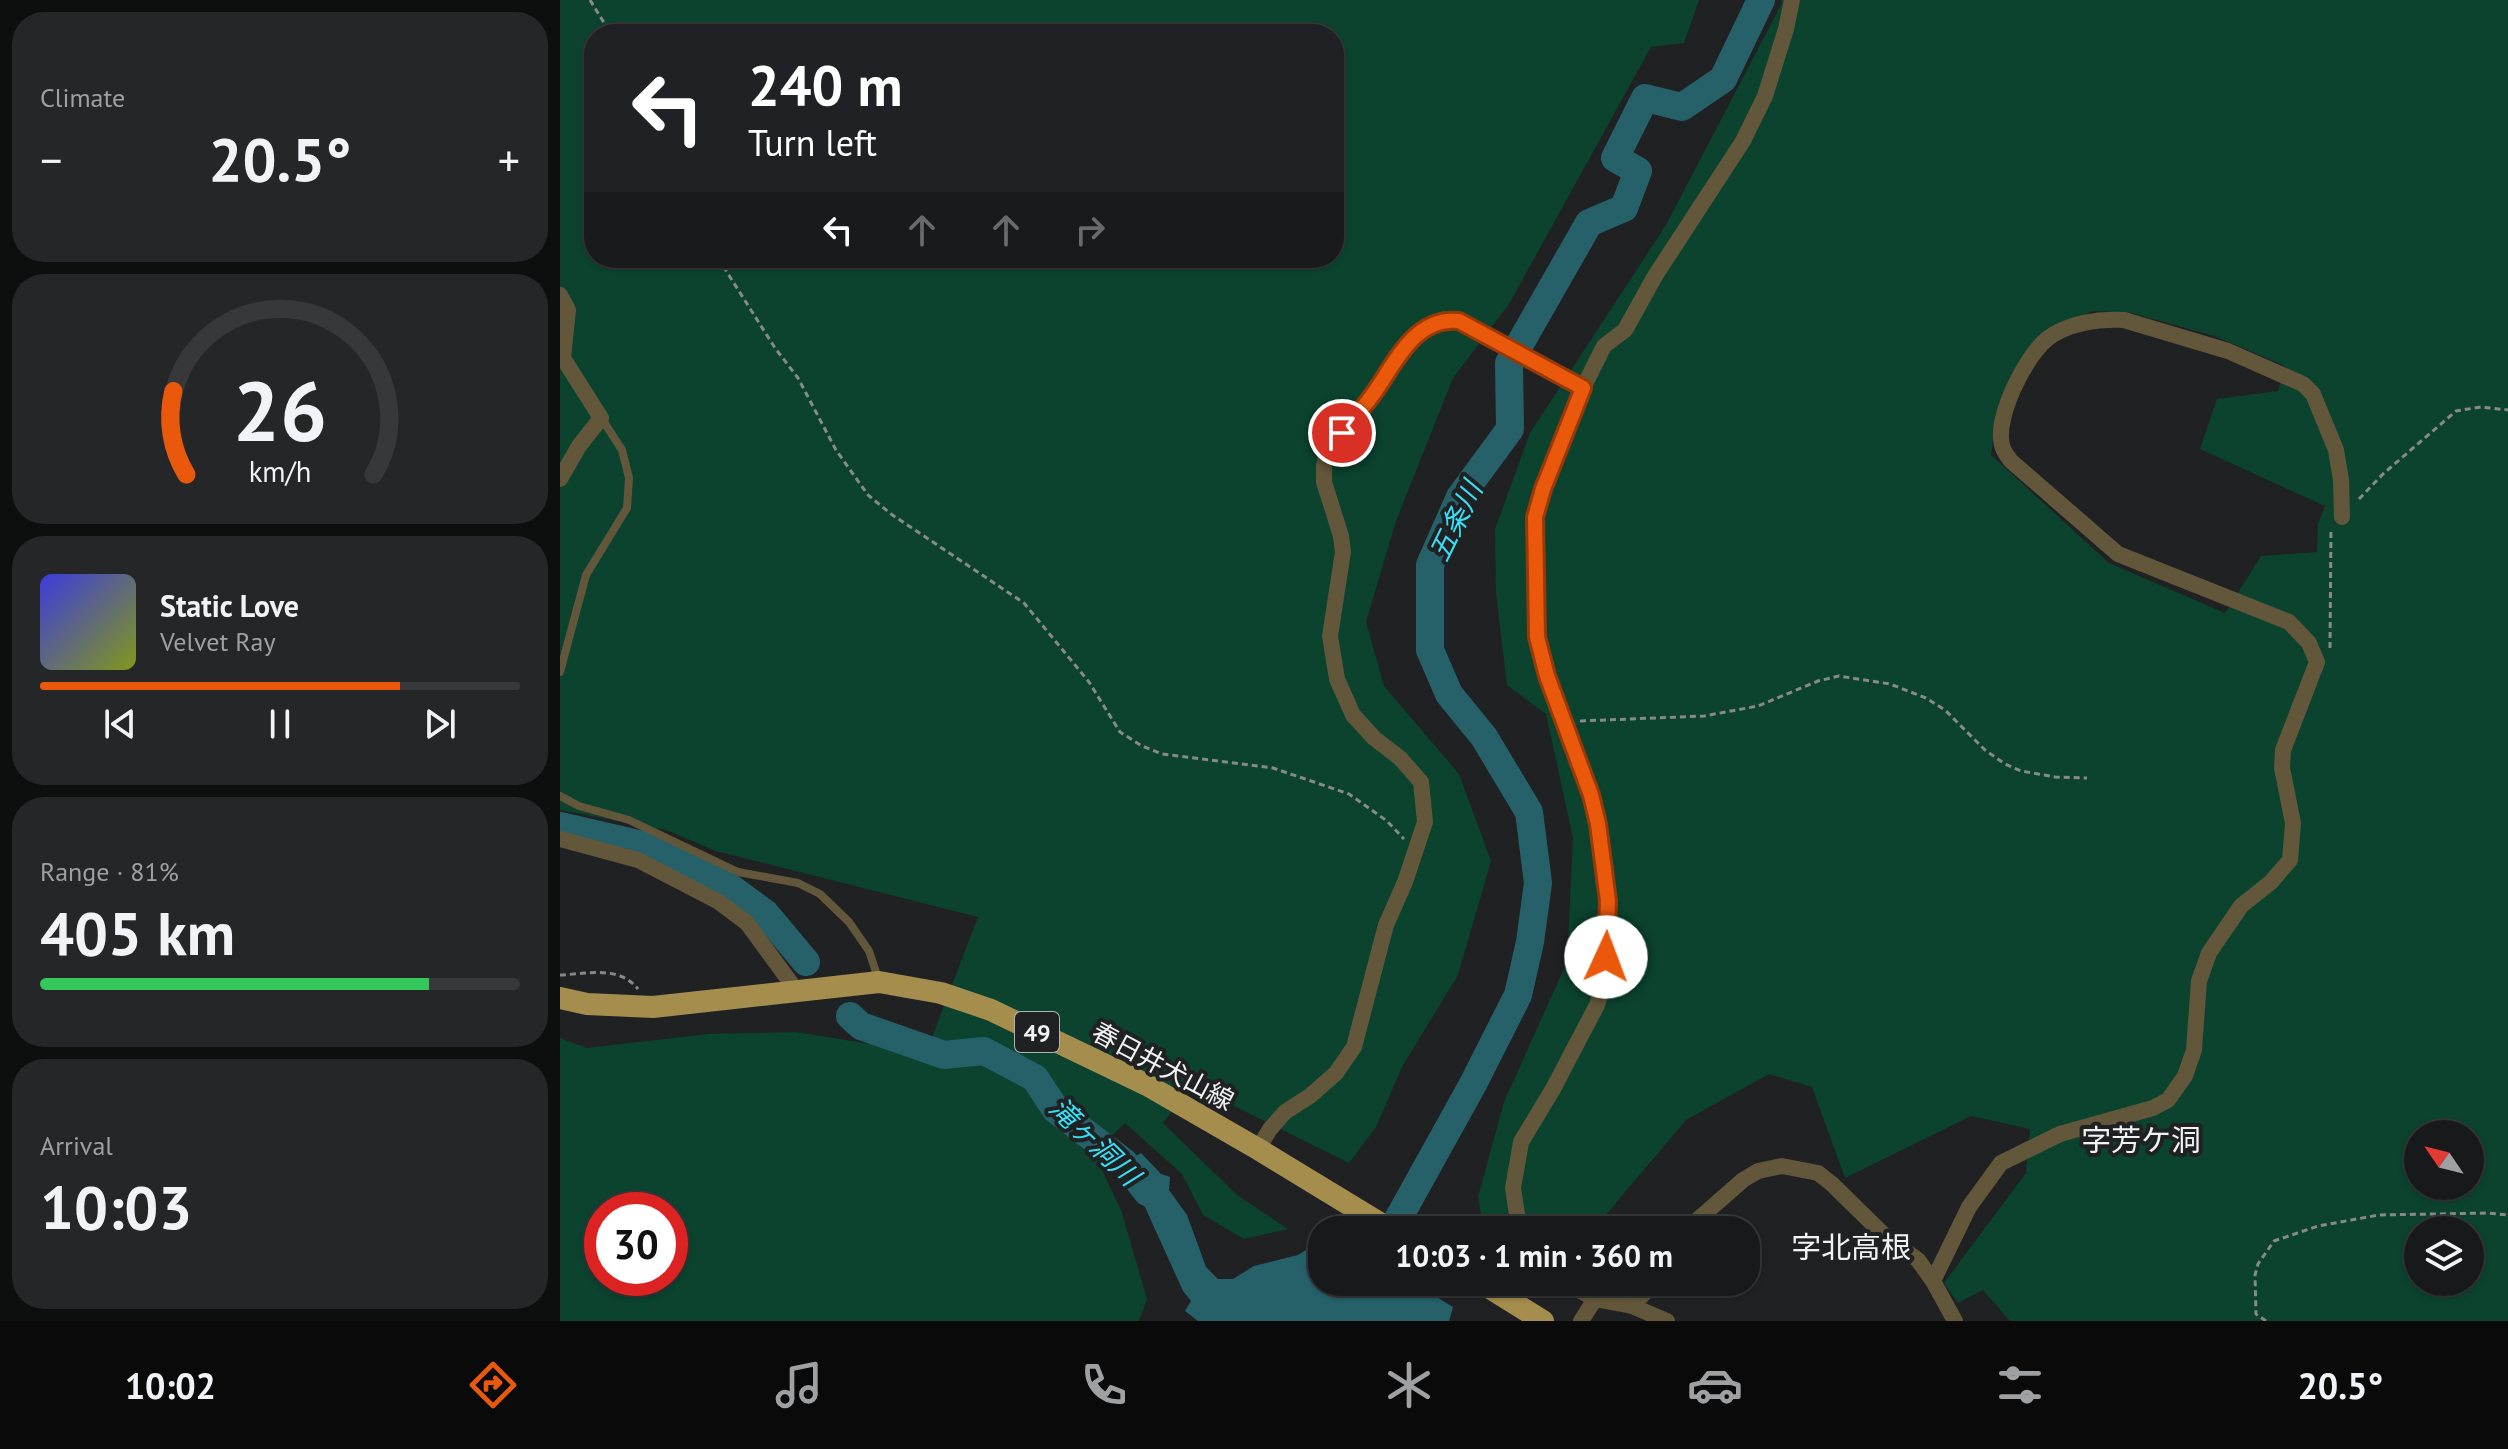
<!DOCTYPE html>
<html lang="en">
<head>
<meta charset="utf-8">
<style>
	body { margin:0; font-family:"PT Sans","Noto Sans JP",sans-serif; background:#252627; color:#f1f3f6; height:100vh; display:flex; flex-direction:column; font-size:30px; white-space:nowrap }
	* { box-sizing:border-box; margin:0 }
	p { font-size:26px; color:#9fa0a2 }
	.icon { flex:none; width:44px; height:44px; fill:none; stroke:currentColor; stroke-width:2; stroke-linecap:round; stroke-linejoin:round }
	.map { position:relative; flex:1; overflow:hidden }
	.side { display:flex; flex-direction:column; gap:12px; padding:12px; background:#0d0e0e; width:560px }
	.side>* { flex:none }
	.hud { position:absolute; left:24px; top:24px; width:760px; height:244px; border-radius:32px; box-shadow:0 2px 6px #0004,0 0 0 2px #363839; background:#202124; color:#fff; overflow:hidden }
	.needle { width:52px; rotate:305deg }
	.buttons { position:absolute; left:1844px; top:1120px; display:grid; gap:16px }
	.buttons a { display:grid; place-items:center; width:80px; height:80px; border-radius:50%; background:#18191a; box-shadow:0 2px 6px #0004,0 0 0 2px #363839; font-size:40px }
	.speed { position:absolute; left:24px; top:1192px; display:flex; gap:16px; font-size:40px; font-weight:700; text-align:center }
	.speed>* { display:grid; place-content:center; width:104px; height:104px; border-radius:50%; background:#18191a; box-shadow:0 2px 6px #0004,0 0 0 2px #363839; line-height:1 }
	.speed .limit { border:12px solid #d22; background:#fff; color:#111 }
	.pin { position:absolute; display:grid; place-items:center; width:68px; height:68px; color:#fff; margin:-34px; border:4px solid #fff; border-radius:50%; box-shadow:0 2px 8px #0007 }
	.me { position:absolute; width:88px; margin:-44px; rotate:2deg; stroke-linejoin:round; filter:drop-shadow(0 0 6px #0008) }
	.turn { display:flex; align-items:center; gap:28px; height:168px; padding:0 32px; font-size:36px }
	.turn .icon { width:104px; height:104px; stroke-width:2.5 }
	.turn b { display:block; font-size:56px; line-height:68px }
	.lanes { display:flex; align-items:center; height:76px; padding:0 32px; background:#0003; justify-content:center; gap:40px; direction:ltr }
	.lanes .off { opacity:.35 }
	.big { font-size:60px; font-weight:800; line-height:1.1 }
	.side .widget { flex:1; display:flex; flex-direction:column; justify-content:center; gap:12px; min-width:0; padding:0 28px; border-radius:32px; background:#252627 }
	.side .dial { align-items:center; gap:0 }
	.dial svg { height:208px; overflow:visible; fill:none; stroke:#363839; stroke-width:7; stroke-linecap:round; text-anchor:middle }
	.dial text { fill:#f1f3f6; stroke:none }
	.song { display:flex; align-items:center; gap:24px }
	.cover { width:96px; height:96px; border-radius:12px; background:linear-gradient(135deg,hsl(240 70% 55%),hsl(70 70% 35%)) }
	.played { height:8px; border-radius:4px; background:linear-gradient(90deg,#ea580c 75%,#363839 75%) }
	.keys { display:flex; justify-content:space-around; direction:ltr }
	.heat { display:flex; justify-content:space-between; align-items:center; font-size:44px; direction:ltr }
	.charge { height:12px; border-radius:6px; background:linear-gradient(90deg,#34c759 81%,#363839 0) }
	.trip { position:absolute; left:748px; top:1216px; width:452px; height:80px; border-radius:32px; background:#18191a; box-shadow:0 2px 6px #0004,0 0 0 2px #363839; font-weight:800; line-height:80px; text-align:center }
	.tab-bar { display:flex; height:128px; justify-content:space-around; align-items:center; background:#0a0a0a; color:#9fa0a2 }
	.tab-bar .icon { width:56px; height:56px }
	.tab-bar .current { color:#ea580c }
	.tab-bar b { font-size:36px; color:#f1f3f6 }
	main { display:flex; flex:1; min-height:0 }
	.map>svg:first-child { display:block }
</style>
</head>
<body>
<main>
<section class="side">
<div class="widget"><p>Climate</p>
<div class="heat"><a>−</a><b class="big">20.5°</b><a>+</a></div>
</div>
<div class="widget dial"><svg viewBox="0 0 100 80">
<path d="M14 69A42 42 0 1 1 86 69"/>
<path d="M14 69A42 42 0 0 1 9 37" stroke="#ea580c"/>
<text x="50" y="56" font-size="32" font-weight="700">26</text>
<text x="50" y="72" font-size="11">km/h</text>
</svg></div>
<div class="widget">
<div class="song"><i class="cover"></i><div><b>Static Love</b><p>Velvet Ray</p></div></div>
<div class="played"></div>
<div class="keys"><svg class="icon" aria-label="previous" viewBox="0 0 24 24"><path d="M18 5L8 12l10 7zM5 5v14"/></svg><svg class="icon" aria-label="pause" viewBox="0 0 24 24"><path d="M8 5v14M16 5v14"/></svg><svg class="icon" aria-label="next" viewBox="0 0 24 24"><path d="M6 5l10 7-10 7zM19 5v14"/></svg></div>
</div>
<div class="widget"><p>Range · 81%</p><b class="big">405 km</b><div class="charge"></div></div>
<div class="widget"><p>Arrival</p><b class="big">10:03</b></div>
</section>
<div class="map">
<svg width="1948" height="1321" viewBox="0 0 1948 1321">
	<rect width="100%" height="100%" fill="#202123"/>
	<g fill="#0b432f" fill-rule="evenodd">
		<path d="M 0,0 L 1139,0 L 1124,43 L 1091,47 L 949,304 L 893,378 L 836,521 L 806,622 L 824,686 L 899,774 L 931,861 L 898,975 L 842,1067 L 816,1127 L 789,1163 L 660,1099 L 635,1080 L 603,1123 L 677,1195 L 728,1229 L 684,1239 L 643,1215 L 622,1174 L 565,1123 L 534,1153 L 561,1210 L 587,1299 L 579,1321 L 0,1321 L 0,1038 L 27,1048 L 148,1034 L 236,1032 L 366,1053 L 418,917 L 156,851 L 106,830 L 0,810 ZM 34,34 L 774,34 L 774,258 L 34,258 ZM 42,1210 L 110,1210 L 110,1278 L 42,1278 Z"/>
		<path d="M 1221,0 L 1948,0 L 1948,1321 L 1450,1321 L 1423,1290 L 1398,1303 L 1384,1283 L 1466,1173 L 1470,1129 L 1411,1116 L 1285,1178 L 1252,1087 L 1209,1074 L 1126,1120 L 1033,1230 L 924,1230 L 918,1197 L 944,1102 L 1007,962 L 1013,838 L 986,714 L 947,685 L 936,593 L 935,529 L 970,433 L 1106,225 L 1222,3 ZM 1533,311 L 1572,313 L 1657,337 L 1725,366 L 1718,391 L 1657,399 L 1640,449 L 1765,506 L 1758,524 L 1757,552 L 1701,556 L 1665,613 L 1549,563 L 1431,455 L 1437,409 L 1455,371 L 1483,333 ZM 1858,1134 L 1910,1134 L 1910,1186 L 1858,1186 ZM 1858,1230 L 1910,1230 L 1910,1282 L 1858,1282 Z"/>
	</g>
	<polygon fill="#26616a" points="581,1153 601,1174 610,1177 609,1190 627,1215 646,1267 658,1279 673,1279 694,1266 738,1255 762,1240 762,1282 852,1282 893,1307 889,1321 638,1321 625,1311 631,1301 623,1291 585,1207 552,1169"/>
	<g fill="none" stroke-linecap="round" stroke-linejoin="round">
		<g stroke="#26616a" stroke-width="28">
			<polyline points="0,826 91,847 164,883 205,913 246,962"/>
			<polyline points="290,1016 301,1026 384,1055 424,1051 475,1078 496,1110 564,1162 587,1192"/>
			<polyline points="832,1230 913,1084 958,995 970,942 978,883 969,812 924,737 889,694 870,650 870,565 900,497 950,429 949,363 1029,223 1064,208 1078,171 1055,158 1085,98 1122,107 1163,79 1201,0"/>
		</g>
		<g stroke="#88898a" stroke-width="3" stroke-dasharray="6 4" stroke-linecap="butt">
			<polyline points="30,0 51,34"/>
			<polyline points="158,258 215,348 238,378 276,450 308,495 331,514 464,603 529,682 560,732 582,746 602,754 713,768 789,794 827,821 844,839"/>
			<polyline points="1799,499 1823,474 1896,411 1921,407 1948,410"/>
			<polyline points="1770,648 1771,528"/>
			<polyline points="1020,721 1144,716 1198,706 1258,681 1279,676 1330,684 1366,698 1385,710 1425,750 1445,764 1461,771 1495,777 1527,778"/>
			<path d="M 0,975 C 27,974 59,965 78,989"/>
			<polyline points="1706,1321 1696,1314 1695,1275 1698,1264 1714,1241 1758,1226 1819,1215 1928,1213 1948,1215"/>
		</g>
		<g stroke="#62573a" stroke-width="8">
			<polyline points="0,672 26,575 67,508 69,478 62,450 42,419"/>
			<polyline points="0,796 19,806 69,820 178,872 238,883 260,894 289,922 309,951 319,981"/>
		</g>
		<g stroke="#62573a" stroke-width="16">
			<polyline points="0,295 8,310 3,358 41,418 19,446 0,479"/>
			<polyline points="0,839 78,860 159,902 187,923 236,990"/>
			<polyline points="698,1149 710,1129 725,1112 750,1096 776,1073 794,1047 826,925 845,882 865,822 861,782 840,758 814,738 793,715 777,679 770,636 783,552 781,536 764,482 764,466 767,452 813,394 848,342 866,326 885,319 899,321 919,331 1023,388"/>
			<polyline points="962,1230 958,1221 953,1188 961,1142 993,1089 1037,1005 1045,980 1048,901 1043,851 1031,795 987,676 977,637 975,517 983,489 1023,388 1044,346 1065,330 1095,276 1183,141 1205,96 1226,29 1232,0"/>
			<polyline points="1126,1230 1183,1180 1198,1171 1222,1166 1258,1173 1272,1184 1327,1238 1358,1260 1373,1281 1395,1321"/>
			<path d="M 1373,1281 L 1409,1207 L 1441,1163 L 1500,1134 L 1593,1108 L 1608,1100 L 1625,1076 L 1634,1050 L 1639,981 L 1649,953 L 1681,906 L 1711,882 L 1730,860 L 1733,823 L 1722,768 L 1723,750 L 1757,662 L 1749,643 L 1729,622 L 1558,554 L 1451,461 C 1447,456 1443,451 1442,445 C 1435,417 1465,357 1487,339 C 1507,323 1538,319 1564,320 L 1668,351 L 1743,384 L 1753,394 L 1776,450 L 1781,480 L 1782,517"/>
			<polyline points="1004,1282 1035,1299 1072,1306 1107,1321"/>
			<polyline points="1072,1306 1095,1282"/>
			<polyline points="1021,1321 1035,1299"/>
		</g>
		<g stroke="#a48d4d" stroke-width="22">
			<polyline points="0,998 27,1004 93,1007 319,982 381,993 431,1010 587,1085 698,1149 831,1230"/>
			<polyline points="920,1282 983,1321"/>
		</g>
	</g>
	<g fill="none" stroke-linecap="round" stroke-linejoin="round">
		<g stroke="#983908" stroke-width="20">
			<path id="route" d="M 782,433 C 793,419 804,407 814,393 C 836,362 855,316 899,321 L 1023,388 L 983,489 L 975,517 L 977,637 L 987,676 L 1031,795 L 1038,824 L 1048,901 L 1046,957"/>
		</g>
		<use href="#route" stroke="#ea580c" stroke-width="14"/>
	</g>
	<g text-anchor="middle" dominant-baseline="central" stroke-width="8" stroke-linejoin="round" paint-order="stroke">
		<rect fill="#202123" stroke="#b2b3b5" stroke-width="2" x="455" y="1012" width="44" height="40" rx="6"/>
		<g font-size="24" font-weight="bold" fill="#f1f2f3">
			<text x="477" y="1032">49</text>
		</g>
		<g font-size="26" fill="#f1f2f3" stroke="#202123">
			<text transform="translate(603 1066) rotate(28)">春日井犬山線</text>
		</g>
		<g font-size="28" font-style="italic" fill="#37dff6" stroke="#202123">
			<text transform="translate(895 521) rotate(-64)">五条川</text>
			<text transform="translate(535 1141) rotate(44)">滝ヶ洞川</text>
		</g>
		<g font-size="30" fill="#f1f2f3" stroke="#202123">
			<text x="1581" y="1139">字芳ケ洞</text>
			<text x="1291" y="1246">字北高根</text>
		</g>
	</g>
</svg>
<div class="buttons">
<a><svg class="needle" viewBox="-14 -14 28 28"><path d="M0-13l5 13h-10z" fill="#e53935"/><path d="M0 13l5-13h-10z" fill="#9fa0a2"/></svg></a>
<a><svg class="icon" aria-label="layers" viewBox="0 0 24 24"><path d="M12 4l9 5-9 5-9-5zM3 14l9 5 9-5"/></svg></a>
</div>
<div class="speed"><div class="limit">30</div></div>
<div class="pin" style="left:782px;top:433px;background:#d93025"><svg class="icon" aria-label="arrive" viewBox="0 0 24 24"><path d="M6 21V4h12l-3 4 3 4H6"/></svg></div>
<svg class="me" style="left:1046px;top:957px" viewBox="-20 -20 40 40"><circle r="19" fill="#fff"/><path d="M0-13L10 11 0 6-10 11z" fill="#ea580c"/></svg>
<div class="trip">10:03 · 1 min · 360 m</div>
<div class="hud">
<div class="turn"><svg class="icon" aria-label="left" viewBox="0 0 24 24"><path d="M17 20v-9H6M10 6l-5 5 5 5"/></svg><div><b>240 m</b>Turn left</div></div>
<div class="lanes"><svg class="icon" aria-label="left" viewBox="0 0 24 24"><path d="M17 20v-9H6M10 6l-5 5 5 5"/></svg><svg class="icon off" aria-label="ahead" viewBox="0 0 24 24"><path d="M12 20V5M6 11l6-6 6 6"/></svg><svg class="icon off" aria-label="ahead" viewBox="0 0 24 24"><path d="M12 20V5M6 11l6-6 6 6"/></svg><svg class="icon off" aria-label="right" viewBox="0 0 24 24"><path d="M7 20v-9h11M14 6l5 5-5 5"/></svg></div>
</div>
</div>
</main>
<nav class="tab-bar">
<b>10:02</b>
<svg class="icon current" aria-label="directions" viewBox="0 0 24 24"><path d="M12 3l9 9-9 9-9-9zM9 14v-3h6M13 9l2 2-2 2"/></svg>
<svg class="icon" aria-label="music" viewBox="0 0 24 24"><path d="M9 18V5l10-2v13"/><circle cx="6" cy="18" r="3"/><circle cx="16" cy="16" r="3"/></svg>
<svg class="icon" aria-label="phone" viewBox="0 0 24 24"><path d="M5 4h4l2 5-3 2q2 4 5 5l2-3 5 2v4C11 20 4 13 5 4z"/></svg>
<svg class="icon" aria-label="climate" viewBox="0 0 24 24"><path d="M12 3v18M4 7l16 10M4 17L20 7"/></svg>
<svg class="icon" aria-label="car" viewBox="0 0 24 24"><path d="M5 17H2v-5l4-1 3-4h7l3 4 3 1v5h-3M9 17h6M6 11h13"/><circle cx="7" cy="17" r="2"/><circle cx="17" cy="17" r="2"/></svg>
<svg class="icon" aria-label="filters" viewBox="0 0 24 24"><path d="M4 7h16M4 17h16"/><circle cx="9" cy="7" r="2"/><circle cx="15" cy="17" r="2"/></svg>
<b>20.5°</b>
</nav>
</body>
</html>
